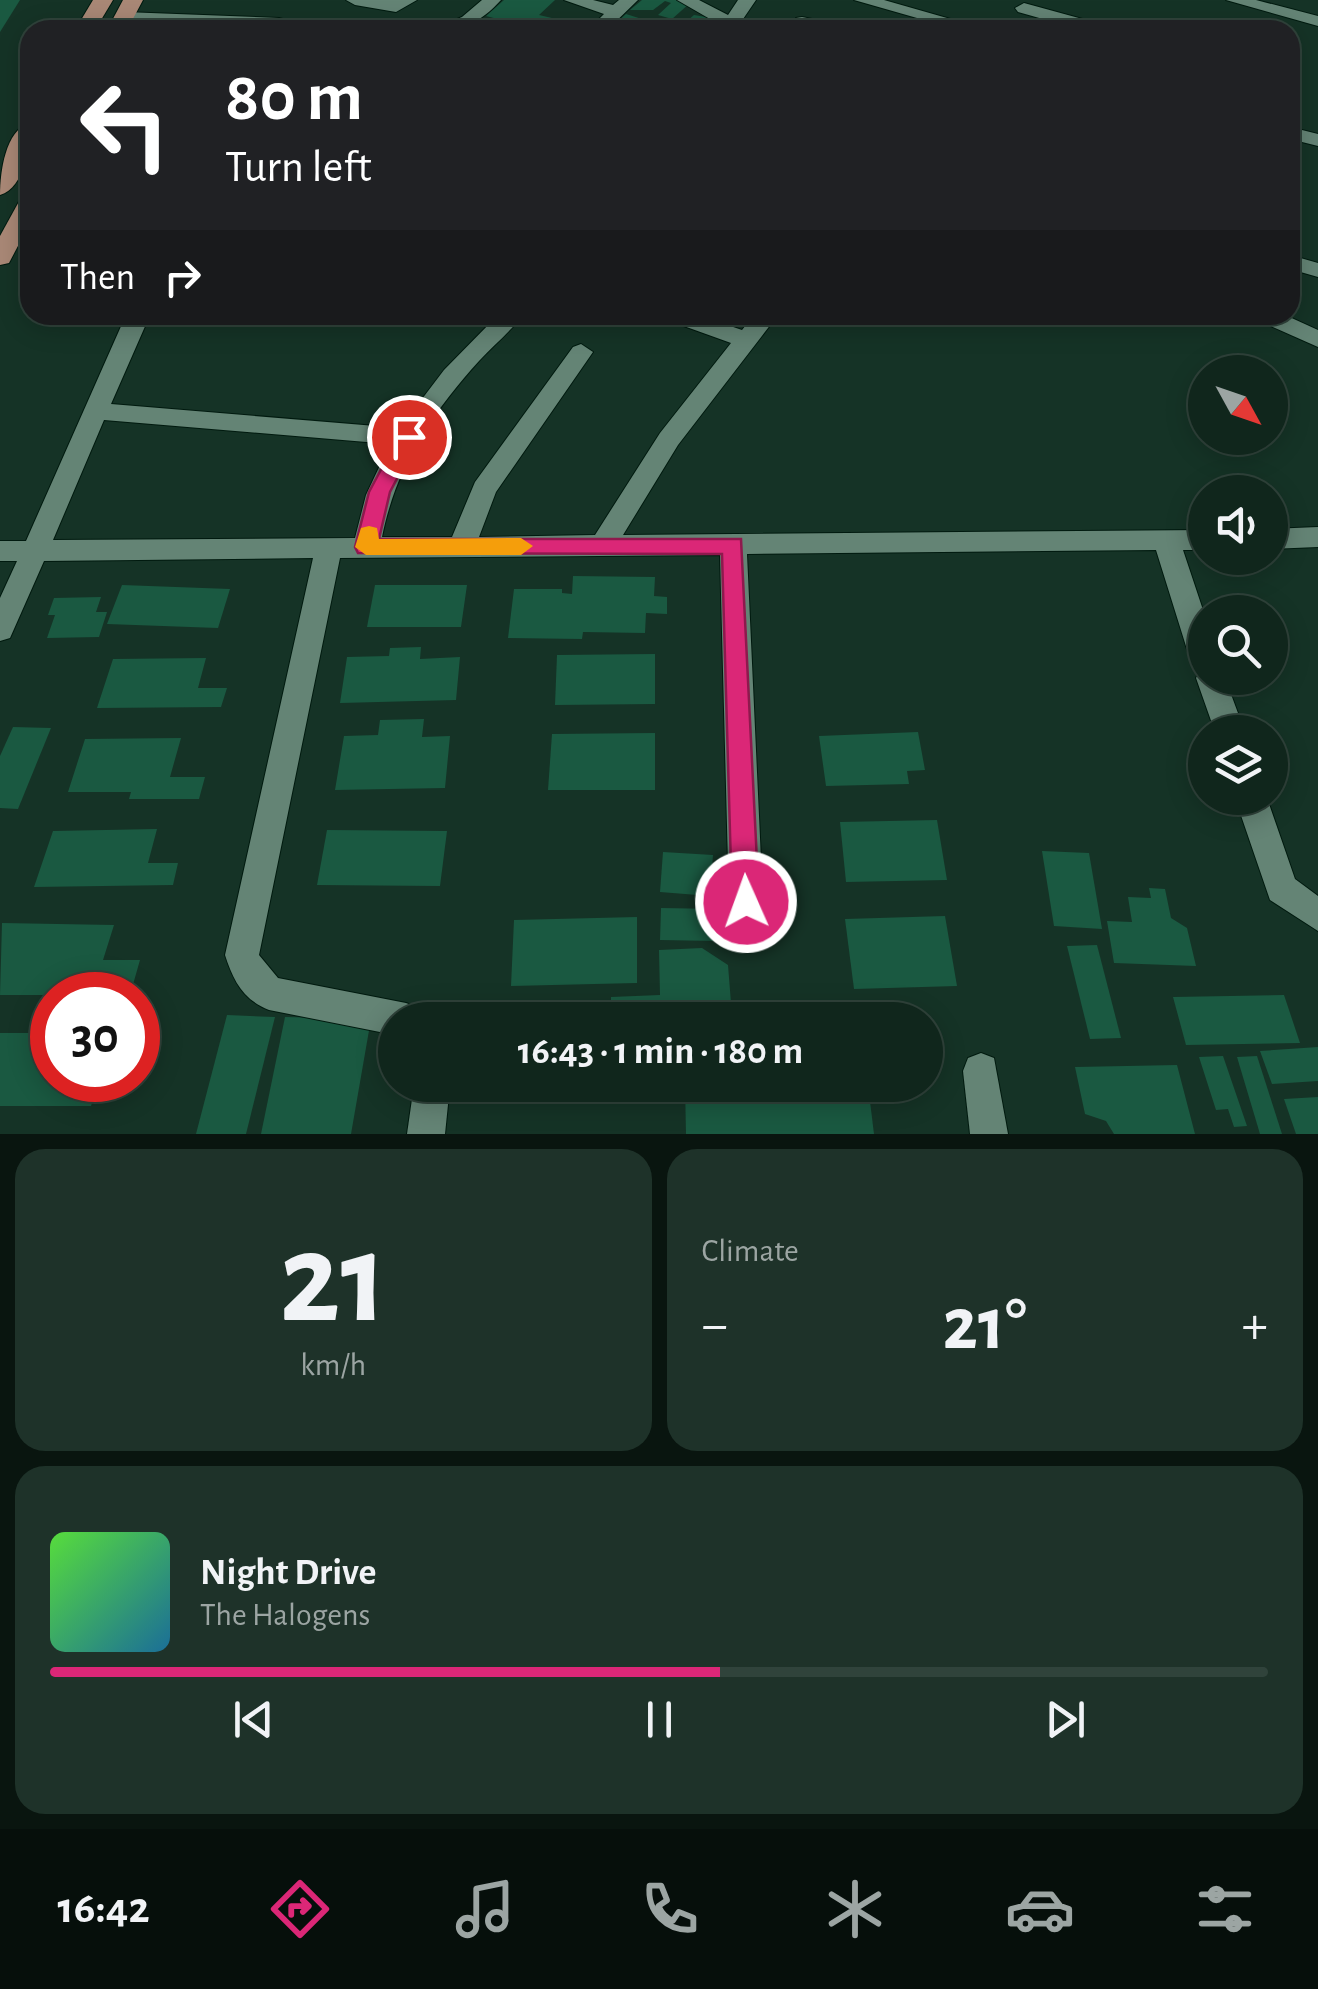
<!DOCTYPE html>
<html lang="en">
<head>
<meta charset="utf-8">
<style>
	body { margin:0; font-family:"Alegreya Sans",sans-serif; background:#1e3229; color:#f1f3f6; height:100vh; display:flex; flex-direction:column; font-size:38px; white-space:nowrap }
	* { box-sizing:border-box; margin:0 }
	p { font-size:32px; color:#9ca5a3 }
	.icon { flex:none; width:55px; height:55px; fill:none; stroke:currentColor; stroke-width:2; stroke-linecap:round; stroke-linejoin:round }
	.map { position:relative; height:1134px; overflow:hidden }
	.details { display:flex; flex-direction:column; gap:15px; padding:15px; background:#09150f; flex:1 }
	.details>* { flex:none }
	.top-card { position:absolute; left:20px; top:20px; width:1280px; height:305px; border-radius:30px; box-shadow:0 5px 25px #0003,0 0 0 2px #30433b; background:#202124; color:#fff; overflow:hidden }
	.needle { width:65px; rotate:130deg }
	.fabs { position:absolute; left:1188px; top:355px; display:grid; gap:20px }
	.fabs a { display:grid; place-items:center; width:100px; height:100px; border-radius:50%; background:#10261c; box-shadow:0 5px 25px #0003,0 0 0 2px #30433b; font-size:50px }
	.speed { position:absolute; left:30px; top:972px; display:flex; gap:20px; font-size:50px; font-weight:700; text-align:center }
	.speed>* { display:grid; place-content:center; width:130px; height:130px; border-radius:50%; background:#10261c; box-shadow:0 5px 25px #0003,0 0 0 2px #30433b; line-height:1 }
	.speed .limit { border:15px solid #d22; background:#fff; color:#111 }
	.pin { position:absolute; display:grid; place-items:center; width:85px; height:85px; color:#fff; margin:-42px; border:5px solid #fff; border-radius:50%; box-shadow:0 2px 10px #0007 }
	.me { position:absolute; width:110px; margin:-55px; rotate:358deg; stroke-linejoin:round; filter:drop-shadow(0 0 8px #0008) }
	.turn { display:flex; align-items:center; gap:35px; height:210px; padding:0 40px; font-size:45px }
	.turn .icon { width:130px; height:130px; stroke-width:2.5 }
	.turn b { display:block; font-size:70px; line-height:85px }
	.then { display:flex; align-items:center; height:95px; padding:0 40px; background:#0003; gap:20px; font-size:38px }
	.big { font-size:75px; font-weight:700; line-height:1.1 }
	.details .card { flex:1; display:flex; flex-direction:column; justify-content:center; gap:15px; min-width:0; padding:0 35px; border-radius:30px; background:#1e3229 }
	.details .dial { align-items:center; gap:0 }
	.dial b { font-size:130px; line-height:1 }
	.song { display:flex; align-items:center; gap:30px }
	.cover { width:120px; height:120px; border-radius:15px; background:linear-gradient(135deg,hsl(110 70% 55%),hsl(200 70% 35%)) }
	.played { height:10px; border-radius:5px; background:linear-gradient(90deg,#db2777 55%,#30433b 55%) }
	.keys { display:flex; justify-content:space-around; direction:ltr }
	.heat { display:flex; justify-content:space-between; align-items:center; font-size:55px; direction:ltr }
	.details .tiles { flex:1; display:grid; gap:15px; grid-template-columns:1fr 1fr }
	.card:last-child { grid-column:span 2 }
	.trip { position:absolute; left:378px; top:1002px; width:565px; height:100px; border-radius:50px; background:#10261c; box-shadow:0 5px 25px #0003,0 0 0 2px #30433b; font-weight:700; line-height:100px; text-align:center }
	.menu { display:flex; height:160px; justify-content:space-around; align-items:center; background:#060f0b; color:#9ca5a3 }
	.menu .icon { width:70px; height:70px }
	.menu .current { color:#db2777 }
	.menu b { font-size:45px; color:#f1f3f6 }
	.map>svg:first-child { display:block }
</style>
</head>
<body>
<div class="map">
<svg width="1318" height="1134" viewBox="0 0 1318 1134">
	<rect width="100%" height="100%" fill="#153326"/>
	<g fill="#1a5941">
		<polygon points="0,0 20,0 0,32"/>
		<polygon points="504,0 555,0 539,15 552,18 544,28 513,18 509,22 486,16"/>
		<polygon points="642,0 683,0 690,3 672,19 658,15 671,3 665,1 653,10 630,10"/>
		<polygon points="626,14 664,26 661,30 608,30"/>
		<polygon points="694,15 724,20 713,30 665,30 676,19 687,21"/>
		<polygon points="573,576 655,577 654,596 667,597 667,614 646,613 645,633 583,632 582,639 508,638 514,589 562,589 562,593 572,594"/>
		<polygon points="122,585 230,589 218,628 107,624"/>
		<polygon points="375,585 467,585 461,627 367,627"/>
		<polygon points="101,597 96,612 107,612 99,637 47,638 55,615 48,615 54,598"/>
		<polygon points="421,647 420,659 460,657 456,700 340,703 347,657 389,656 390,648"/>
		<polygon points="655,654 655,704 555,705 557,655"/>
		<polygon points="206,658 198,688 227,688 221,707 97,708 113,659"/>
		<polygon points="424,719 422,737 450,736 445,788 335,790 344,736 378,735 380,720"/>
		<polygon points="13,727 51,728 18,809 0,808 0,756"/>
		<polygon points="918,732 925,770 907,771 909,784 826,786 819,736"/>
		<polygon points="655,733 655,790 548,790 552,734"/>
		<polygon points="181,738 170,777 205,777 199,799 129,799 131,792 68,792 85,739"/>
		<polygon points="937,820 947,880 846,882 840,822"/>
		<polygon points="157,829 148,863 178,863 173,885 34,887 53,831"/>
		<polygon points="327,830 447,831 440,886 317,885"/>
		<polygon points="1042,851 1089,853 1102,929 1054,926"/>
		<polygon points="663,852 713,855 710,896 660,892"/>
		<polygon points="1149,888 1165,889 1171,918 1187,928 1196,966 1114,963 1107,921 1132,922 1128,897 1151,898"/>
		<polygon points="661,908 718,909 716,941 660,940"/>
		<polygon points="945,916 957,986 854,989 845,919"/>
		<polygon points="637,917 637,983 511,986 514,920"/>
		<polygon points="2,923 114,925 103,960 140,960 130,995 0,995"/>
		<polygon points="1097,945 1121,1038 1090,1039 1067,946"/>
		<polygon points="702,948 728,965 731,1003 793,1001 795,1020 611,1020 611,997 660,995 659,950"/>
		<polygon points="1284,995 1300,1043 1186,1045 1173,997"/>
		<polygon points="227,1015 275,1017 246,1134 196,1134"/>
		<polygon points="285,1017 371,1019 351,1134 261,1134"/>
		<polygon points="0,1033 52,1033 52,1080 99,1080 91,1106 0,1106"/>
		<polygon points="1318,1047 1318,1081 1272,1084 1260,1051"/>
		<polygon points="1223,1056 1247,1126 1234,1127 1228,1109 1216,1110 1199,1057"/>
		<polygon points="1257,1056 1282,1134 1260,1134 1237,1057"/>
		<polygon points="1177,1065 1195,1134 1114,1134 1106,1121 1085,1114 1075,1067"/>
		<polygon points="685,1085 868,1085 874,1134 686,1134"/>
		<polygon points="1318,1097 1318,1134 1296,1134 1284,1099"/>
	</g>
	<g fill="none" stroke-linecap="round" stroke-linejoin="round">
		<g stroke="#001a0f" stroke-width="2">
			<g id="minor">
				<polygon points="346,0 417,0 396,12 355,5"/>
				<path d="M 482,0 L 501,0 C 479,24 463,30 431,30 L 462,17 Z"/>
				<polygon points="564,0 593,0 613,5 619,0 638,0 607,30 588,30 604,14"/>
				<polygon points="677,0 699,0 728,15 738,0 756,0 741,22 751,30 729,30"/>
				<polygon points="854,0 884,0 989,30 959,30"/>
				<polygon points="1226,0 1256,0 1318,16 1318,26"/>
				<polygon points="1024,3 1108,26 1111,30 1082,30 1018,12 1015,8"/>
				<polygon points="124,12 279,18 324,30 118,21 118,13"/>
				<polygon points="802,17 847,26 850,30 796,26 796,18"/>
				<polygon points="1290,127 1318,134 1318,146 1290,139"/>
				<polygon points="1290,255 1318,263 1318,277 1290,269"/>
				<path d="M 126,315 L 150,315 L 111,404 L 400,428 L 444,370 L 498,315 L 523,315 C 510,332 493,346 479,361 C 431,414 396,467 382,537 L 452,537 L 475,482 L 573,347 L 581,344 L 593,352 L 496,492 L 479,537 L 595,535 L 660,433 L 731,343 L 667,320 L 663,315 L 698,315 L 742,330 L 754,315 L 778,315 L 678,445 L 623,535 L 1205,530 L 1205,550 L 1183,550 L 1205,616 L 1205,678 L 1225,678 L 1245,732 L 1215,732 L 1196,678 L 1201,669 L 1190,659 L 1156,550 L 747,554 L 763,903 L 758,914 L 746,918 L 734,914 L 729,903 L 720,555 L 340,558 L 259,955 L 278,978 L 406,1003 L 419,1008 L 424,1020 L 395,1020 L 395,1035 L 269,1010 C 243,1000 233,980 225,955 L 313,558 L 44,561 L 10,638 L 0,641 L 0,598 L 17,561 L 0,561 L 0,541 L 26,541 ZM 104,420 L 390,444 L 366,495 L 355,538 L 53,540 Z"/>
				<polygon points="1253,315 1285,315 1318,330 1318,347 1257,320"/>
				<polygon points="1318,527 1318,547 1270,549 1270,529"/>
				<polygon points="1235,798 1267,798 1295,879 1318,896 1318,931 1270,900"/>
				<polygon points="981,1053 994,1058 1008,1134 970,1134 963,1071 968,1058"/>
				<polygon points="414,1085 450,1085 445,1134 407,1134"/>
			</g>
		</g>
		<g stroke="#001a0f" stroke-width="2">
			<g id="primary">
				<polygon points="93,0 113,0 95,30 75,30"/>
				<polygon points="123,0 143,0 127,30 107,30"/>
				<path d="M 30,123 C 30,144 25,188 0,195 C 0,173 5,130 30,123 Z"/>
				<polygon points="30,194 30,223 9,263 0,265 0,236 22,196"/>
			</g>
		</g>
		<use href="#minor" fill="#648475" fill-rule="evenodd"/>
		<use href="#primary" fill="#a98876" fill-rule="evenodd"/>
	</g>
	<polygon fill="#db2777" stroke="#8e194d" stroke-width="2.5" points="409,430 419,437 390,492 379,539 741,539 759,902 755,911 746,915 736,911 732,902 722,554 358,553 355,547 369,492 401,432"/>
	<polygon fill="#f59e0b" points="369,526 377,528 379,539 521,538 533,546 521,555 366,555 355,547 361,528"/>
</svg>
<div class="fabs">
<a><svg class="needle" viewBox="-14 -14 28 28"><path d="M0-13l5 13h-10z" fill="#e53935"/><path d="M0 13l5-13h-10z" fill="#9ca5a3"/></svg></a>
<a><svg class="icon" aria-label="sound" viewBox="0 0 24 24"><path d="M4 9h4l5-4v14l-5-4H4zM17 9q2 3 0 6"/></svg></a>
<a><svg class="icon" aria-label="search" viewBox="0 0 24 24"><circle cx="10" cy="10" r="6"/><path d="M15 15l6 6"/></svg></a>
<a><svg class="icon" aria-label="layers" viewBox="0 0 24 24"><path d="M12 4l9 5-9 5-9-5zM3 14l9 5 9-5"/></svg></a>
</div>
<div class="speed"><div class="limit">30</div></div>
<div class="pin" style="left:409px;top:437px;background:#d93025"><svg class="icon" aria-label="arrive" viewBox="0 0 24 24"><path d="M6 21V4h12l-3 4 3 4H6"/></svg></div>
<svg class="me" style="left:746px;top:902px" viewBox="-20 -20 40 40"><circle r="17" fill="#db2777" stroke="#fff" stroke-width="3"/><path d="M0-11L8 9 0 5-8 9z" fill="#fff"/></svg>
<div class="trip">16:43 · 1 min · 180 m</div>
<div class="top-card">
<div class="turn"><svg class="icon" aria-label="left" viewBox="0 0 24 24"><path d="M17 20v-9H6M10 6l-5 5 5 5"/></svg><div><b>80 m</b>Turn left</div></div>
<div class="then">Then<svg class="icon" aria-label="right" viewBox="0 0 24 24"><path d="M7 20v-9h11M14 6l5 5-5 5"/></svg></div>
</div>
</div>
<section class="details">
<div class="tiles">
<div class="card dial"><b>21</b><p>km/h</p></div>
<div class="card"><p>Climate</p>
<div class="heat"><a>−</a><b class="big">21°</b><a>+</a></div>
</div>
<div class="card">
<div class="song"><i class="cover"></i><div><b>Night Drive</b><p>The Halogens</p></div></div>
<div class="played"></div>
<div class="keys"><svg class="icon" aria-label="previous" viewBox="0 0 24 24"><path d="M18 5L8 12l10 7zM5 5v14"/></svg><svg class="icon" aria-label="pause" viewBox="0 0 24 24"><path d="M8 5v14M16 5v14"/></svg><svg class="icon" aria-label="next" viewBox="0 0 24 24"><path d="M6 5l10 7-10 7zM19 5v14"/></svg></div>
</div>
</div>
</section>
<nav class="menu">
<b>16:42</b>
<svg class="icon current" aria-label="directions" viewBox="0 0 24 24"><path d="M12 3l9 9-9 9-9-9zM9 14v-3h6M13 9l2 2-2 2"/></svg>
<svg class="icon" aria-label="music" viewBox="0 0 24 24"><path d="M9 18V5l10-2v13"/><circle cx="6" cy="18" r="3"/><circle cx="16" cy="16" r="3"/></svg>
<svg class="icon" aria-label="phone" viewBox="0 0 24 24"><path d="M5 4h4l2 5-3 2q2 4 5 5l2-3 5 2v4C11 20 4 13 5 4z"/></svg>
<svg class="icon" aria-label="climate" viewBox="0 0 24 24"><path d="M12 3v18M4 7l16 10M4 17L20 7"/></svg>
<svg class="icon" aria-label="car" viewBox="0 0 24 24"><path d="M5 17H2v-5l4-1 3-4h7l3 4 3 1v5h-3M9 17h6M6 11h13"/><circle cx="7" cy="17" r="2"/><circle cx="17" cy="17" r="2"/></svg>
<svg class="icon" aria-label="filters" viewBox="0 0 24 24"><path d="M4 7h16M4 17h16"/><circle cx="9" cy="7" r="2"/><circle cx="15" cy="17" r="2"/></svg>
</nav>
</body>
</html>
